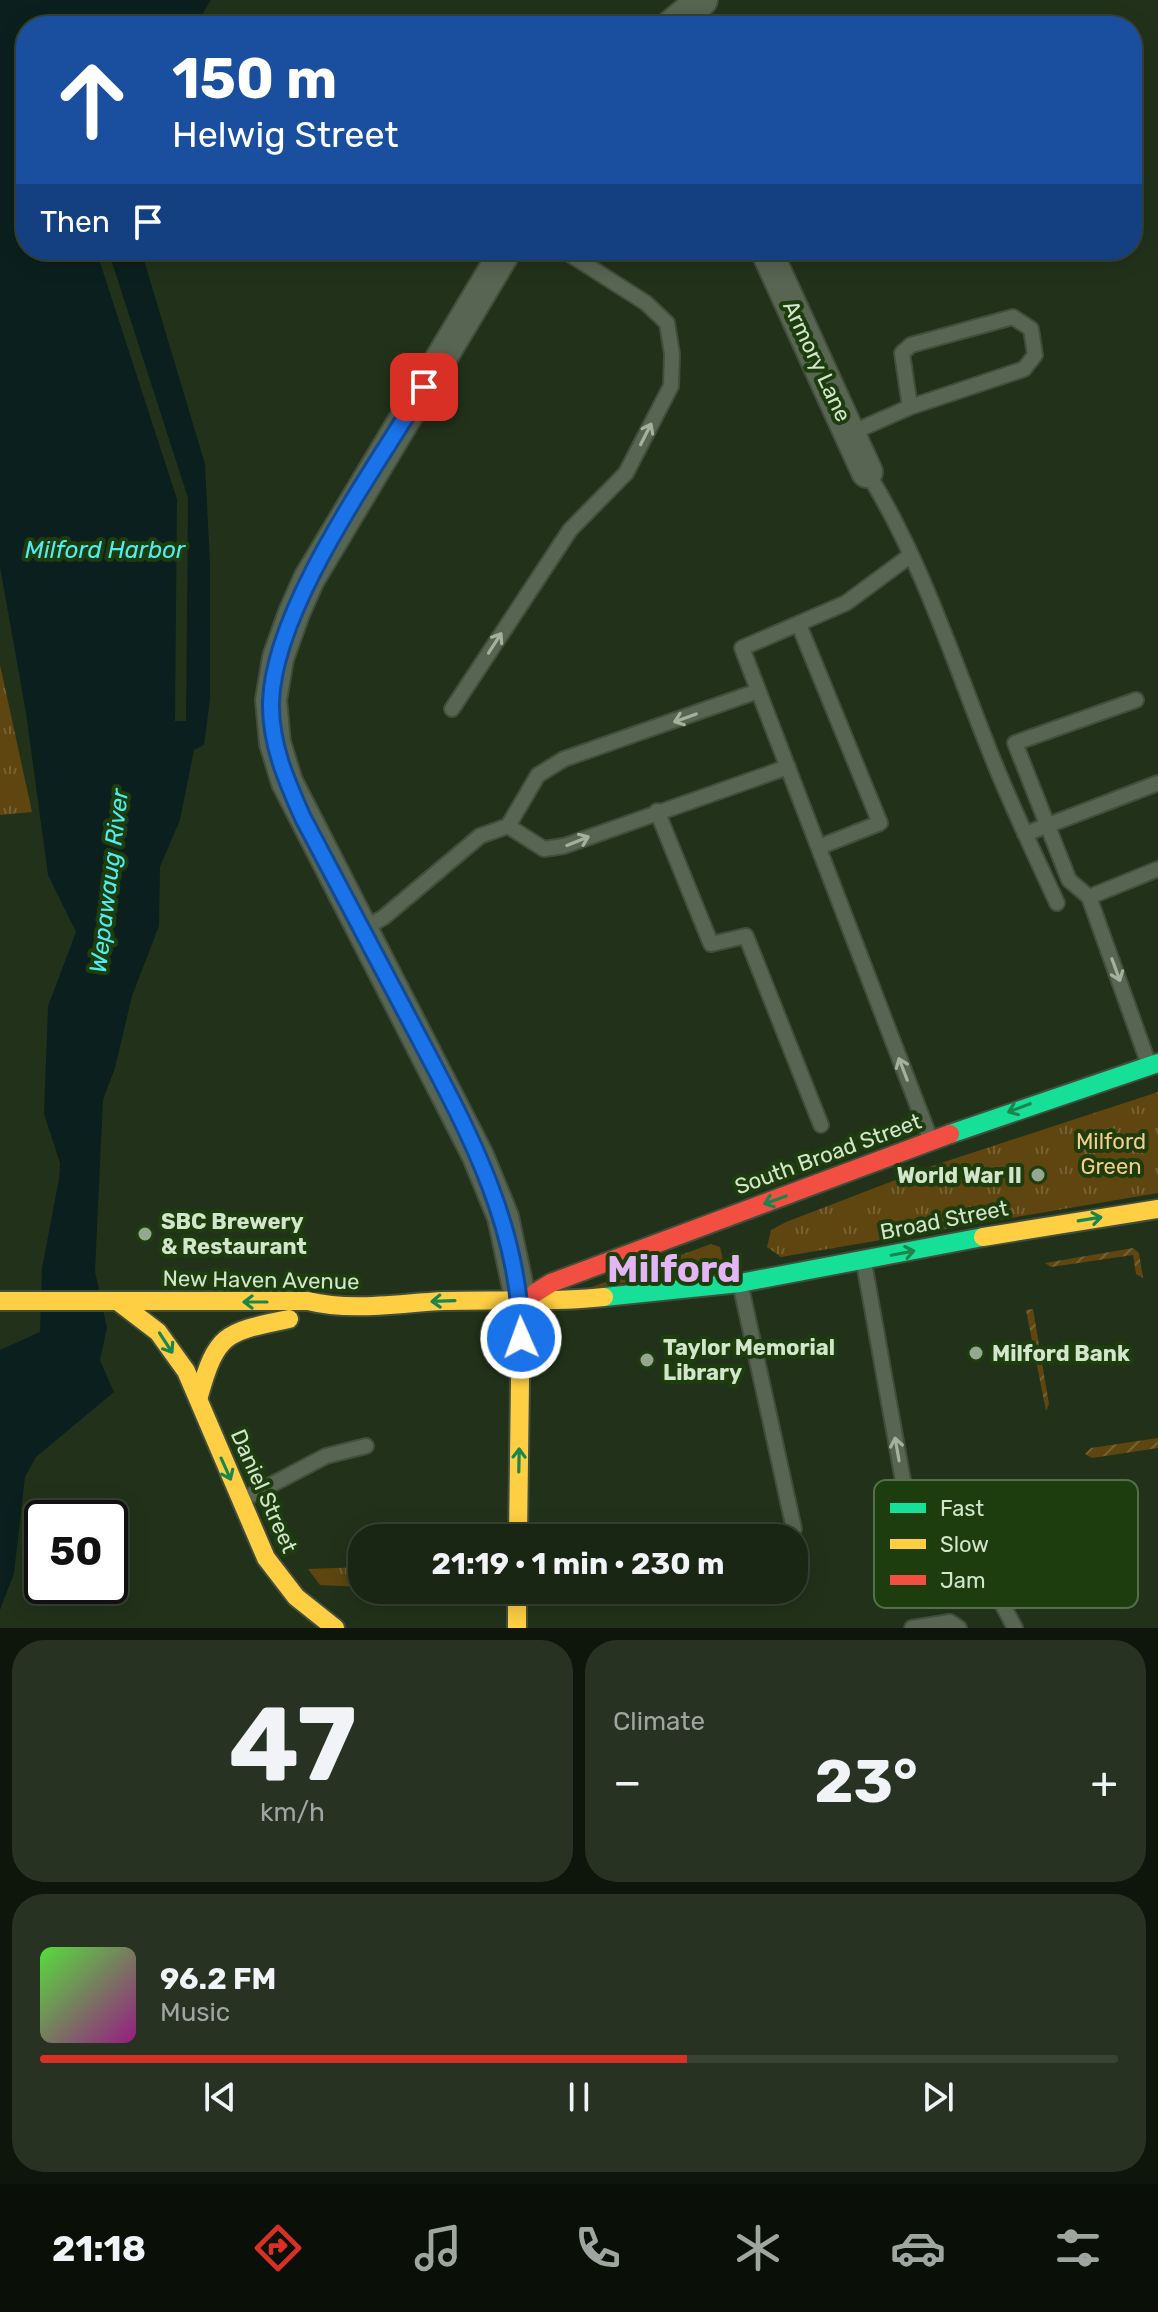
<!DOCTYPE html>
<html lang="en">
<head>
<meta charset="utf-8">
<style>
	body { margin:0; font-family:Rubik,sans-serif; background:#273222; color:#f1f3f6; height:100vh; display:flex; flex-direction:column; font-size:30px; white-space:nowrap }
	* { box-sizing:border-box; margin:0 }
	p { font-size:26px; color:#9fa5a0 }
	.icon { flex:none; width:44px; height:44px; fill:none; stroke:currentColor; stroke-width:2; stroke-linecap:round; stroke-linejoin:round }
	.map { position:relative; height:1628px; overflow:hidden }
	.sheet { display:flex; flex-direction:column; gap:12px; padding:12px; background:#0e150b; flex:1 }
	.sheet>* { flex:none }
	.guide { position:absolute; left:16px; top:16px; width:1126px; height:244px; border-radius:32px; box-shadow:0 4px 20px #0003,0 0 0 2px #384334; background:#1a4fa0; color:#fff; overflow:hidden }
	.speed { position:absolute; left:24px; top:1500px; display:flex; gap:16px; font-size:40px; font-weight:700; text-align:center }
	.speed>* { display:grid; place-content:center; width:104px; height:104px; border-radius:50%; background:#1a2614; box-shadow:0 4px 20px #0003,0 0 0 2px #384334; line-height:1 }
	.speed .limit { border:4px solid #111; border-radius:12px; background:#fff; color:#111 }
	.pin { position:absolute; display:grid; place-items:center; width:68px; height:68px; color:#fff; margin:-34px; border-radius:16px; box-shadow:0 4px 12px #0006 }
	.me { position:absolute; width:88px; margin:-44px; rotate:358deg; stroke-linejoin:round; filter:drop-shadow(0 0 6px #0008) }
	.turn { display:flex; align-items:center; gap:28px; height:168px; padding:0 24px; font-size:36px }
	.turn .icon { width:104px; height:104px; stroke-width:2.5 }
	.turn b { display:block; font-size:56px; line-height:68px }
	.then { display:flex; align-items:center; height:76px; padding:0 24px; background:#0003; gap:16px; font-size:30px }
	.big { font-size:60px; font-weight:700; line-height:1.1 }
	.sheet .tile { flex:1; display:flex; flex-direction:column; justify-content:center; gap:12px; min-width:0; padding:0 28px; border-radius:32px; background:#273222 }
	.sheet .dial { align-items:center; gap:0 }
	.dial b { font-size:104px; line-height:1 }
	.song { display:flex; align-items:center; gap:24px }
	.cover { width:96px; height:96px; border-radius:12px; background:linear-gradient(135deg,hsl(110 70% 55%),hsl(310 70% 35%)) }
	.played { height:8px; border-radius:4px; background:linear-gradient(90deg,#d93025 60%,#384334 60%) }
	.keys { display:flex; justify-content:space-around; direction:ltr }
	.heat { display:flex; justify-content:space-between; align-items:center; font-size:44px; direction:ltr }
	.sheet .tiles { flex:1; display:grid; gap:12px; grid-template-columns:1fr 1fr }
	.tile:last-child { grid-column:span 2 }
	.trip { position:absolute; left:348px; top:1524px; width:460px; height:80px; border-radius:32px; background:#1a2614; box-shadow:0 4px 20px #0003,0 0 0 2px #384334; font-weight:700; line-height:80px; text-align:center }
	.tab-bar { display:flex; height:128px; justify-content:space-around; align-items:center; background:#0a0f08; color:#9fa5a0 }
	.tab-bar .icon { width:56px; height:56px }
	.tab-bar .active { color:#d93025 }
	.tab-bar b { font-size:36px; color:#f1f3f6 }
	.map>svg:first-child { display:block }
</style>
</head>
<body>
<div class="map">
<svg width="1158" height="1628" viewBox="0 0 1158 1628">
	<defs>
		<pattern id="grass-tufts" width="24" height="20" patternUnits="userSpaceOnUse" patternTransform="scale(2)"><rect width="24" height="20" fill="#5f4610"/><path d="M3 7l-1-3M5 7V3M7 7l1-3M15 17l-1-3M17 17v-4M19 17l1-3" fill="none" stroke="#756132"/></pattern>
		<pattern id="garden-furrows" width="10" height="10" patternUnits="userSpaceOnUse" patternTransform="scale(2)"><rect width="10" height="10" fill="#5f4610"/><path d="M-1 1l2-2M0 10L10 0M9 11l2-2" fill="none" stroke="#756132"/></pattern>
	</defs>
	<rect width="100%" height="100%" fill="#22321a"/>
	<g fill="url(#grass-tufts)">
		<polygon points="0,665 32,812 0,815"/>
		<polygon points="1158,1092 1158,1193 781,1257 767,1247 771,1230 786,1222 932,1166"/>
		<polygon points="711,1244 720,1247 725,1268 589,1288"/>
		<polygon points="362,1567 362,1587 320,1585 308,1569"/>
	</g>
	<g fill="url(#garden-furrows)">
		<polygon points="1133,1248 1139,1253 1143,1278 1136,1274 1133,1255 1051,1267 1045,1263"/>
		<polygon points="1033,1309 1049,1404 1046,1411 1026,1310"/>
		<polygon points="1158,1438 1158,1448 1092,1458 1085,1454 1091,1448"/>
	</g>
	<polygon fill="#0b201e" points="0,0 211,0 195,26 26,26 26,250 141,250 205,464 210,562 210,700 204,745 194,750 180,820 160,867 159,926 132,996 115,1068 103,1100 95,1271 107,1328 100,1360 114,1392 36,1457 25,1477 14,1573 0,1610 0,1350 40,1332 42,1268 59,1179 60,1163 44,1114 48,1006 76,932 48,875 26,713 0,567"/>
	<polygon fill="#22321a" points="96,250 108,250 188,498 186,721 175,721 177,499"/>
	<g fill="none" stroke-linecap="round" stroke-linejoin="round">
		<g stroke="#414e3b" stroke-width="18">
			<g id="lane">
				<polyline points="851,433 910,407 1024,369 1035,355 1031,329 1013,317 911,345 902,353 910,407"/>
				<path d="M 867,472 C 921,559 952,657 990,752 C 1010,803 1034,853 1057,903"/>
				<polyline points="911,555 846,603 742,648 930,1138"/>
				<polyline points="799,625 880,823 819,847"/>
				<polyline points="1136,700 1015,743 1069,880 1089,897 1148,1062"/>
				<polyline points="452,709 570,530 626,473 671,386 672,354 667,323 646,303 563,250"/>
				<polyline points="657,811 711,944 746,936 821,1125"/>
				<polyline points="508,826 544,849 564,846 788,767"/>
				<polyline points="1025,834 1158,783"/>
				<polyline points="1089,897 1158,869"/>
				<polyline points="362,930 384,917 480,836 508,826 538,775 564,759 758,691"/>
				<polyline points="864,1263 921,1581"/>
				<polyline points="741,1287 794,1529"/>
				<polyline points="244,1499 326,1456 366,1446"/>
				<polyline points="976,1574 998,1596 1015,1628"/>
				<polyline points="912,1628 950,1622 959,1628"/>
			</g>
		</g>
		<g stroke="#414e3b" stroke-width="34">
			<g id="street">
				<polyline points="671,26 702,0"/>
				<polyline points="506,250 309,579 294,613 278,658 271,700 275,743 287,782 478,1156 503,1217 521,1302"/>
				<polyline points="766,250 867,472"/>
			</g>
		</g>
		<g stroke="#414e3b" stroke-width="22">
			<g id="fast">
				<polyline points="950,1134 1158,1063"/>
				<polyline points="604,1297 740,1283 983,1237"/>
			</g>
		</g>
		<g stroke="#414e3b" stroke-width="22">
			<g id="slow">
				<polyline points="983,1237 1158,1209"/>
				<path d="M 0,1301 L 308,1301 C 352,1312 399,1303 444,1301 C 498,1299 551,1303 604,1297"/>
				<polyline points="120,1303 158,1332 186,1371 266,1558 296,1597 335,1628"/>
				<path d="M 199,1396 C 217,1332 226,1332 289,1319"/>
				<polyline points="518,1538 521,1302"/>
				<polyline points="517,1590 517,1628"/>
			</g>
		</g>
		<g stroke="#414e3b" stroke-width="22">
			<polyline id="jam" points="535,1293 551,1283 950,1134"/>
		</g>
		<use href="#lane" stroke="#586552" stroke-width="14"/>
		<use href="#street" stroke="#586552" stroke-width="30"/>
		<use href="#fast" stroke="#16e098" stroke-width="18"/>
		<use href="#slow" stroke="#ffcf43" stroke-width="18"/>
		<use href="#jam" stroke="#f24e42" stroke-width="18"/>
	</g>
	<defs><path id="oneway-shaft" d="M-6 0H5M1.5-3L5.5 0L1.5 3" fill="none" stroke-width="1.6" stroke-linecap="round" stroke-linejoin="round" transform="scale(2)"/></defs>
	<g stroke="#a2b29b">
		<use href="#oneway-shaft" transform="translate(646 434) rotate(-63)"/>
		<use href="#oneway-shaft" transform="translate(495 643) rotate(-57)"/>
		<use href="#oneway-shaft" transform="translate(685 718) rotate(160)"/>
		<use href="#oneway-shaft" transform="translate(578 841) rotate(-22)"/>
		<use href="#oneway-shaft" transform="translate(1116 970) rotate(70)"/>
		<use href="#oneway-shaft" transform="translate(903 1069) rotate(-111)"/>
		<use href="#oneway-shaft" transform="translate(897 1449) rotate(-100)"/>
	</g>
	<g stroke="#1a864d">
		<use href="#oneway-shaft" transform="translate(1019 1108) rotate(159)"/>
		<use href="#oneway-shaft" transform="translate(775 1200) rotate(160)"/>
		<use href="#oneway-shaft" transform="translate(1090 1219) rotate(-9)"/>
		<use href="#oneway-shaft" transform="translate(903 1253) rotate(-11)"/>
		<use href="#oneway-shaft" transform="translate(443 1301) rotate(178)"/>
		<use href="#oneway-shaft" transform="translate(255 1302) rotate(180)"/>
		<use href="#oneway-shaft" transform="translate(166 1343) rotate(57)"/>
		<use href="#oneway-shaft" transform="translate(519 1460) rotate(-89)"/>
		<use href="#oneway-shaft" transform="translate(226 1469) rotate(66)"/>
	</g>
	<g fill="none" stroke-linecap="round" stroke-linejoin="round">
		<g stroke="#114b97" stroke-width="20">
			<path id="route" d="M 424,387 C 375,469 274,607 271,702 C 270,743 286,780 303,818 C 337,883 371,948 406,1013 C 460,1116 520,1218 521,1338"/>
		</g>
		<use href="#route" stroke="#1a73e8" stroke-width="14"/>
	</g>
	<g fill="#95a78e" stroke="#1e3d0f" stroke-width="3">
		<circle cx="1038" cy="1175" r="8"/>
		<circle cx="145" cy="1234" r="8"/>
		<circle cx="976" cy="1353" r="8"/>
		<circle cx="647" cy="1360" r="8"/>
	</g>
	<g text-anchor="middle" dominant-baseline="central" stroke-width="8" stroke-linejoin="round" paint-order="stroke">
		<g font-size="22" fill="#d3e6cc" stroke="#1e3d0f">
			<text transform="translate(817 361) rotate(65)">Armory Lane</text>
			<text transform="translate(828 1154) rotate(-20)">South Broad Street</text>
			<text transform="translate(944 1220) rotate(-11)">Broad Street</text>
			<text transform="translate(261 1280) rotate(1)">New Haven Avenue</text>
			<text transform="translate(264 1491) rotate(66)">Daniel Street</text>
		</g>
		<g font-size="22" fill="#f8cc8a" stroke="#1e3d0f">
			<text x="1111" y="1141">Milford<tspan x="1111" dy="25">Green</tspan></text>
		</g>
		<g font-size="22" font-weight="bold" fill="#d3e6cc" stroke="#1e3d0f" text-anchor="start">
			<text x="1022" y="1175" text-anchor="end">World War II</text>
			<text x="161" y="1221">SBC Brewery<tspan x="161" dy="25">&amp; Restaurant</tspan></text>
			<text x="663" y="1347">Taylor Memorial<tspan x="663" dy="25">Library</tspan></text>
			<text x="992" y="1353">Milford Bank</text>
		</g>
		<g font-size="24" font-style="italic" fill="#50edf0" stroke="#1e3d0f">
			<text x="105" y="550">Milford Harbor</text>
			<text transform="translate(109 881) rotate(-83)">Wepawaug River</text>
		</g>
		<g font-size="38" font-weight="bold" fill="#e3b5f5" stroke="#1e3d0f">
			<text x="674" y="1269">Milford</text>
		</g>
	</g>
	<rect x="874" y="1480" width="264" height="128" rx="12" fill="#1e3d0f" stroke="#547048" stroke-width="2"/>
	<rect x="890" y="1503" width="36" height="10" fill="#16e098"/>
	<rect x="890" y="1539" width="36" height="10" fill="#ffcf43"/>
	<rect x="890" y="1575" width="36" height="10" fill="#f24e42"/>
	<g font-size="22" fill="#d3e6cc">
		<text x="940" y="1516">Fast</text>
		<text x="940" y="1552">Slow</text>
		<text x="940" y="1588">Jam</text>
	</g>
</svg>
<div class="speed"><div class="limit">50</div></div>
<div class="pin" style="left:424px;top:387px;background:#d93025"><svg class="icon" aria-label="arrive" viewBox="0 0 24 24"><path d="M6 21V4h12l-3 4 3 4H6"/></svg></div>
<svg class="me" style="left:521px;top:1338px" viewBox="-20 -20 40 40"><circle r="17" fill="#1a73e8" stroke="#fff" stroke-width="3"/><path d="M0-11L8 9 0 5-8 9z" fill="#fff"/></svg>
<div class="trip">21:19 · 1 min · 230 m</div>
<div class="guide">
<div class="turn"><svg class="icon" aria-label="ahead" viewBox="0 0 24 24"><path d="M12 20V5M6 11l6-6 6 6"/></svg><div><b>150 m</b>Helwig Street</div></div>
<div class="then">Then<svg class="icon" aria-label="arrive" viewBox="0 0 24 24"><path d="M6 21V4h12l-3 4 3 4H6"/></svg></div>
</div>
</div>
<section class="sheet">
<div class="tiles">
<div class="tile dial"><b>47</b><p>km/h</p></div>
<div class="tile"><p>Climate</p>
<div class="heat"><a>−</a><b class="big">23°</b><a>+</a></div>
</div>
<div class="tile">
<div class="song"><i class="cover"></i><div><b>96.2 FM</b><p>Music</p></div></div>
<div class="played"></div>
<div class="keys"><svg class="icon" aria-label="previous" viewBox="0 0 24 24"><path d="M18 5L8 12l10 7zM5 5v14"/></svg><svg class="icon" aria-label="pause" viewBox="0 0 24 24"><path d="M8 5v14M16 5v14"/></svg><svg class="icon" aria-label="next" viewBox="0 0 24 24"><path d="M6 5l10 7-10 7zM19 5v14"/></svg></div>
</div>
</div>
</section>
<nav class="tab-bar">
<b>21:18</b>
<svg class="icon active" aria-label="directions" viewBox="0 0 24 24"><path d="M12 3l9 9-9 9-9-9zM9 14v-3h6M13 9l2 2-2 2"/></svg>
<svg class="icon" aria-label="music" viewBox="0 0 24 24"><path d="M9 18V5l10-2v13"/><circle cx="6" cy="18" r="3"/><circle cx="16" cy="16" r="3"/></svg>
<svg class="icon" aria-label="phone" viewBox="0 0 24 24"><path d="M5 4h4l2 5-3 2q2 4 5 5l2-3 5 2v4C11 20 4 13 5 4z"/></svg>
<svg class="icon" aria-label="climate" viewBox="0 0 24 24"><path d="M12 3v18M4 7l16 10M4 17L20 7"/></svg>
<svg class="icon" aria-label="car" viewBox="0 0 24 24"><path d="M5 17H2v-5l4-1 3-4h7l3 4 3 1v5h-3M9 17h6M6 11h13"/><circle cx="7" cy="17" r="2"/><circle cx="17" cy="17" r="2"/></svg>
<svg class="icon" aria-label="filters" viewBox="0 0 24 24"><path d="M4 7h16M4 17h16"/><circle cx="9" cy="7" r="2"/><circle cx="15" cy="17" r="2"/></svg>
</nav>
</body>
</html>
